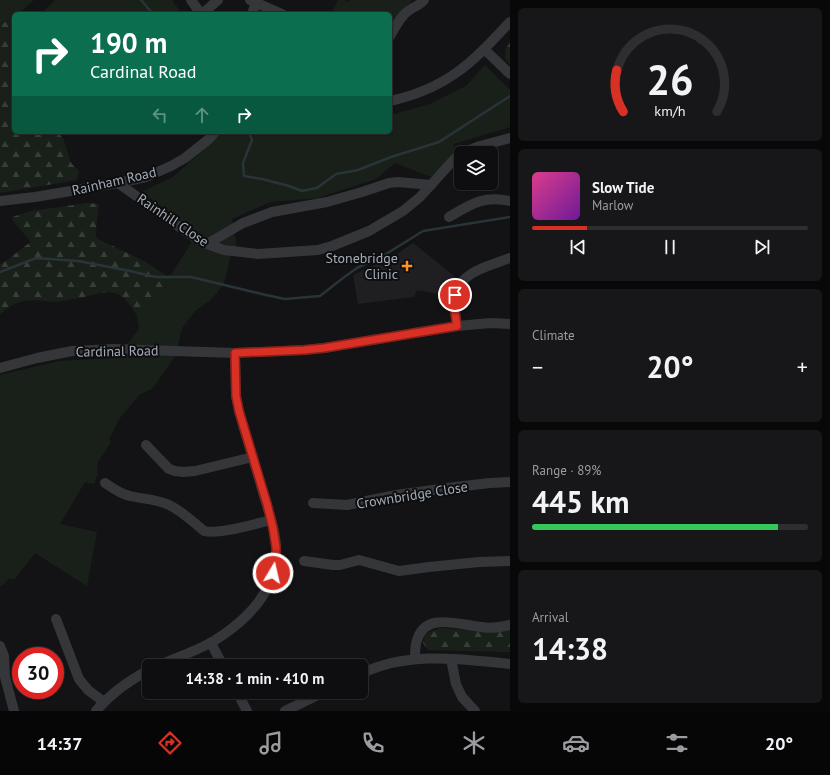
<!DOCTYPE html>
<html lang="en">
<head>
<meta charset="utf-8">
<style>
	body { margin:0; font-family:"PT Sans",sans-serif; background:#171719; color:#f1f3f6; height:100vh; display:flex; flex-direction:column; font-size:15px; white-space:nowrap }
	* { box-sizing:border-box; margin:0 }
	p { font-size:13px; color:#9b9c9f }
	.icon { flex:none; width:22px; height:22px; fill:none; stroke:currentColor; stroke-width:2; stroke-linecap:round; stroke-linejoin:round }
	.map { position:relative; flex:1; overflow:hidden }
	.panel { display:flex; flex-direction:column; gap:8px; padding:8px; background:#080809; width:320px }
	.panel>* { flex:none }
	.banner { position:absolute; left:12px; top:12px; width:380px; height:122px; border-radius:6px; box-shadow:0 1px 3px #0004,0 0 0 1px #2e2e30; background:#0b6e4f; color:#fff; overflow:hidden }
	.tools { position:absolute; left:454px; top:146px; display:grid; gap:8px }
	.tools a { display:grid; place-items:center; width:44px; height:44px; border-radius:6px; background:#0e0e10; box-shadow:0 1px 3px #0004,0 0 0 1px #2e2e30; font-size:20px }
	.speed { position:absolute; left:12px; top:647px; display:flex; gap:8px; font-size:20px; font-weight:700; text-align:center }
	.speed>* { display:grid; place-content:center; width:52px; height:52px; border-radius:50%; background:#0e0e10; box-shadow:0 1px 3px #0004,0 0 0 1px #2e2e30; line-height:1 }
	.speed .limit { border:6px solid #d22; background:#fff; color:#111 }
	.pin { position:absolute; display:grid; place-items:center; width:34px; height:34px; color:#fff; margin:-17px; border:2px solid #fff; border-radius:50%; box-shadow:0 1px 4px #0007 }
	.me { position:absolute; width:44px; margin:-22px; rotate:9deg; stroke-linejoin:round; filter:drop-shadow(0 0 3px #0008) }
	.turn { display:flex; align-items:center; gap:14px; height:84px; padding:0 12px; font-size:18px }
	.turn .icon { width:52px; height:52px; stroke-width:2.5 }
	.turn b { display:block; font-size:28px; line-height:34px }
	.lanes { display:flex; align-items:center; height:38px; padding:0 12px; background:#0003; justify-content:center; gap:20px; direction:ltr }
	.lanes .off { opacity:.35 }
	.big { font-size:30px; font-weight:700; line-height:1.1 }
	.panel .tile { flex:1; display:flex; flex-direction:column; justify-content:center; gap:6px; min-width:0; padding:0 14px; border-radius:6px; background:#171719 }
	.panel .dial { align-items:center; gap:0 }
	.dial svg { height:104px; overflow:visible; fill:none; stroke:#2e2e30; stroke-width:7; stroke-linecap:round; text-anchor:middle }
	.dial text { fill:#f1f3f6; stroke:none }
	.song { display:flex; align-items:center; gap:12px }
	.cover { width:48px; height:48px; border-radius:6px; background:linear-gradient(135deg,hsl(330 70% 55%),hsl(280 70% 35%)) }
	.played { height:4px; border-radius:2px; background:linear-gradient(90deg,#d93025 20%,#2e2e30 20%) }
	.keys { display:flex; justify-content:space-around; direction:ltr }
	.heat { display:flex; justify-content:space-between; align-items:center; font-size:22px; direction:ltr }
	.charge { height:6px; border-radius:3px; background:linear-gradient(90deg,#34c759 89%,#2e2e30 0) }
	.trip { position:absolute; left:142px; top:659px; width:226px; height:40px; border-radius:6px; background:#0e0e10; box-shadow:0 1px 3px #0004,0 0 0 1px #2e2e30; font-weight:700; line-height:40px; text-align:center }
	.dock { display:flex; height:64px; justify-content:space-around; align-items:center; background:#060606; color:#9b9c9f }
	.dock .icon { width:28px; height:28px }
	.dock .selected { color:#d93025 }
	.dock b { font-size:18px; color:#f1f3f6 }
	main { display:flex; flex:1; min-height:0 }
	.map>svg:first-child { display:block }
</style>
</head>
<body>
<main>
<div class="map">
<svg width="510" height="711" viewBox="0 0 510 711">
	<defs>
		<pattern id="forest-firs" width="22" height="20" patternUnits="userSpaceOnUse"><rect width="22" height="20" fill="#192019"/><path d="M5 1l3.5 6h-7zM16 11l3.5 6h-7z" fill="#373e38"/></pattern>
	</defs>
	<rect width="100%" height="100%" fill="#131315"/>
	<polygon fill="#1f1f22" points="413,243 458,279 448,296 417,290 414,297 358,304 353,275 394,256"/>
	<g fill="#192019">
		<polygon points="0,0 34,0 18,14 14,14 14,17 11,20 0,24"/>
		<polygon points="55,0 172,0 182,14 44,14 42,13"/>
		<polygon points="338,0 344,0 348,2 350,0 412,0 398,16 390,30 390,14 331,14"/>
		<polygon points="485,65 510,90 510,127 454,144 453,157 431,177 395,163 376,179 318,198 270,202 232,219 237,248 209,241 141,192 173,177 210,144 221,132 390,132 390,115 430,104 466,86"/>
		<polygon points="193,240 231,255 224,283 216,294 209,301 195,311 182,328 176,355 153,388 139,395 120,418 109,439 111,442 98,462 97,466 98,474 94,484 85,482 60,524 97,532 87,586 35,553 15,579 13,580 9,578 4,584 0,586 0,375 59,361 111,358 119,355 139,329 137,316 132,308 142,313 166,287 166,284 163,283 167,276 171,275"/>
	</g>
	<g fill="url(#forest-firs)">
		<polygon points="11,20 14,36 14,132 57,132 63,138 71,163 79,171 77,180 0,193 0,24"/>
		<polygon points="510,42 510,64 505,59 506,47"/>
		<path d="M 87,203 L 99,204 L 96,229 L 96,237 L 98,239 L 144,261 L 167,276 L 164,282 L 166,284 C 165,294 150,308 142,313 L 132,308 L 125,299 L 118,294 L 109,292 L 100,293 L 80,298 L 55,302 L 37,300 L 23,301 L 12,305 L 0,314 L 0,264 C 12,258 20,249 31,242 L 13,221 L 12,217 L 32,211 Z"/>
		<polygon points="440,628 476,631 510,630 510,652 428,650 423,643 425,634"/>
	</g>
	<g fill="none" stroke-linecap="round" stroke-linejoin="round">
		<g stroke="#283439" stroke-width="2.5">
			<polyline points="141,0 153,14"/>
			<polyline points="249,132 252,140 243,163 244,176 262,179 289,186 302,191 317,188 336,174 358,170 391,157 439,142 510,96"/>
			<polyline points="0,272 36,258 78,261 130,271 156,277 191,277 266,295 285,299 320,296 343,278 357,268 386,254 423,231 510,217"/>
		</g>
		<g stroke="#34363a" stroke-width="10">
			<polyline points="191,0 201,14"/>
			<polyline points="250,0 282,14"/>
			<polyline points="202,14 218,0"/>
			<polyline points="252,14 256,2"/>
			<path d="M 390,36 C 396,26 401,15 411,9 C 416,6 420,5 424,0"/>
			<polyline points="484,49 510,74"/>
			<path d="M 390,101 C 413,96 436,87 456,73 C 476,59 493,40 510,22"/>
			<polyline points="462,153 480,146 510,138"/>
			<polyline points="118,183 195,238 207,244 224,250 258,254 318,250 332,246 369,231 403,211 420,197 458,155 461,153"/>
			<polyline points="0,201 35,197 118,183 146,177 171,166 185,158 209,139 215,132"/>
			<path d="M 449,217 C 471,204 484,195 510,201"/>
			<polyline points="207,244 243,223 272,212 327,202 362,192 389,183 398,182 431,185"/>
			<path d="M 457,326 C 456,316 453,305 455,295 C 461,271 490,266 510,258"/>
			<polyline points="0,368 37,358 72,351 113,349 235,353 304,350 324,348 457,326 491,323 510,324"/>
			<polyline points="146,445 169,469 175,471 183,472 195,471 253,457"/>
			<path d="M 105,483 C 113,488 120,494 130,496 C 143,499 157,499 169,505 C 182,511 193,522 204,531 C 219,535 254,524 271,520"/>
			<polyline points="313,503 347,505 396,495 455,487 490,483 510,482"/>
			<polyline points="304,561 333,565 340,565 359,560 399,571 429,567 479,562 510,561"/>
			<polyline points="56,619 79,679 88,690 104,702"/>
			<polyline points="211,643 223,666"/>
			<polyline points="0,646 4,656 5,677 14,711"/>
			<path d="M 415,659 C 415,654 415,649 416,644 C 423,610 458,625 482,627 C 492,629 500,627 510,625"/>
			<polyline points="451,659 456,684 462,697 475,711"/>
			<path d="M 157,666 C 175,658 194,652 210,643 C 215,641 219,637 223,635 C 250,616 273,592 276,557 C 278,537 268,509 262,489 C 255,463 246,437 239,411 L 236,396 L 235,353"/>
			<path d="M 361,674 C 407,651 461,659 510,664"/>
			<polyline points="237,692 247,711"/>
			<path d="M 96,711 C 111,693 128,681 149,670"/>
			<polyline points="285,711 324,692"/>
		</g>
	</g>
	<g fill="none" stroke-linecap="round" stroke-linejoin="round">
		<g stroke="#8d1f18" stroke-width="10">
			<polyline id="route" points="273,573 276,557 276,547 273,528 267,504 239,411 236,396 235,353 304,350 324,348 457,326 454,306 455,295"/>
		</g>
		<use href="#route" stroke="#d93025" stroke-width="7"/>
	</g>
	<path fill="#fd9323" stroke="#0e0e10" stroke-width="1.5" d="M405 260h4v4h4v4h-4v4h-4v-4h-4v-4h4z"/>
	<g text-anchor="middle" dominant-baseline="central" stroke-width="4" stroke-linejoin="round" paint-order="stroke">
		<g font-size="14" fill="#a4acb6" stroke="#0e0e10">
			<text transform="translate(114 181) rotate(-13)">Rainham Road</text>
			<text transform="translate(173 220) rotate(34)">Rainhill Close</text>
			<text transform="translate(117 351) rotate(-1)">Cardinal Road</text>
			<text transform="translate(412 495) rotate(-9)">Crownbridge Close</text>
		</g>
		<g font-size="14" fill="#a4acb6" stroke="#0e0e10" text-anchor="end">
			<text x="398" y="258">Stonebridge<tspan x="398" dy="16">Clinic</tspan></text>
		</g>
	</g>
</svg>
<div class="tools">
<a><svg class="icon" aria-label="layers" viewBox="0 0 24 24"><path d="M12 4l9 5-9 5-9-5zM3 14l9 5 9-5"/></svg></a>
</div>
<div class="speed"><div class="limit">30</div></div>
<div class="pin" style="left:455px;top:295px;background:#d93025"><svg class="icon" aria-label="arrive" viewBox="0 0 24 24"><path d="M6 21V4h12l-3 4 3 4H6"/></svg></div>
<svg class="me" style="left:273px;top:573px" viewBox="-20 -20 40 40"><circle r="17" fill="#d93025" stroke="#fff" stroke-width="3"/><path d="M0-11L8 9 0 5-8 9z" fill="#fff"/></svg>
<div class="trip">14:38 · 1 min · 410 m</div>
<div class="banner">
<div class="turn"><svg class="icon" aria-label="right" viewBox="0 0 24 24"><path d="M7 20v-9h11M14 6l5 5-5 5"/></svg><div><b>190 m</b>Cardinal Road</div></div>
<div class="lanes"><svg class="icon off" aria-label="left" viewBox="0 0 24 24"><path d="M17 20v-9H6M10 6l-5 5 5 5"/></svg><svg class="icon off" aria-label="ahead" viewBox="0 0 24 24"><path d="M12 20V5M6 11l6-6 6 6"/></svg><svg class="icon" aria-label="right" viewBox="0 0 24 24"><path d="M7 20v-9h11M14 6l5 5-5 5"/></svg></div>
</div>
</div>
<section class="panel">
<div class="tile dial"><svg viewBox="0 0 100 80">
<path d="M14 69A42 42 0 1 1 86 69"/>
<path d="M14 69A42 42 0 0 1 9 37" stroke="#d93025"/>
<text x="50" y="56" font-size="32" font-weight="700">26</text>
<text x="50" y="72" font-size="11">km/h</text>
</svg></div>
<div class="tile">
<div class="song"><i class="cover"></i><div><b>Slow Tide</b><p>Marlow</p></div></div>
<div class="played"></div>
<div class="keys"><svg class="icon" aria-label="previous" viewBox="0 0 24 24"><path d="M18 5L8 12l10 7zM5 5v14"/></svg><svg class="icon" aria-label="pause" viewBox="0 0 24 24"><path d="M8 5v14M16 5v14"/></svg><svg class="icon" aria-label="next" viewBox="0 0 24 24"><path d="M6 5l10 7-10 7zM19 5v14"/></svg></div>
</div>
<div class="tile"><p>Climate</p>
<div class="heat"><a>−</a><b class="big">20°</b><a>+</a></div>
</div>
<div class="tile"><p>Range · 89%</p><b class="big">445 km</b><div class="charge"></div></div>
<div class="tile"><p>Arrival</p><b class="big">14:38</b></div>
</section>
</main>
<nav class="dock">
<b>14:37</b>
<svg class="icon selected" aria-label="directions" viewBox="0 0 24 24"><path d="M12 3l9 9-9 9-9-9zM9 14v-3h6M13 9l2 2-2 2"/></svg>
<svg class="icon" aria-label="music" viewBox="0 0 24 24"><path d="M9 18V5l10-2v13"/><circle cx="6" cy="18" r="3"/><circle cx="16" cy="16" r="3"/></svg>
<svg class="icon" aria-label="phone" viewBox="0 0 24 24"><path d="M5 4h4l2 5-3 2q2 4 5 5l2-3 5 2v4C11 20 4 13 5 4z"/></svg>
<svg class="icon" aria-label="climate" viewBox="0 0 24 24"><path d="M12 3v18M4 7l16 10M4 17L20 7"/></svg>
<svg class="icon" aria-label="car" viewBox="0 0 24 24"><path d="M5 17H2v-5l4-1 3-4h7l3 4 3 1v5h-3M9 17h6M6 11h13"/><circle cx="7" cy="17" r="2"/><circle cx="17" cy="17" r="2"/></svg>
<svg class="icon" aria-label="filters" viewBox="0 0 24 24"><path d="M4 7h16M4 17h16"/><circle cx="9" cy="7" r="2"/><circle cx="15" cy="17" r="2"/></svg>
<b>20°</b>
</nav>
</body>
</html>
